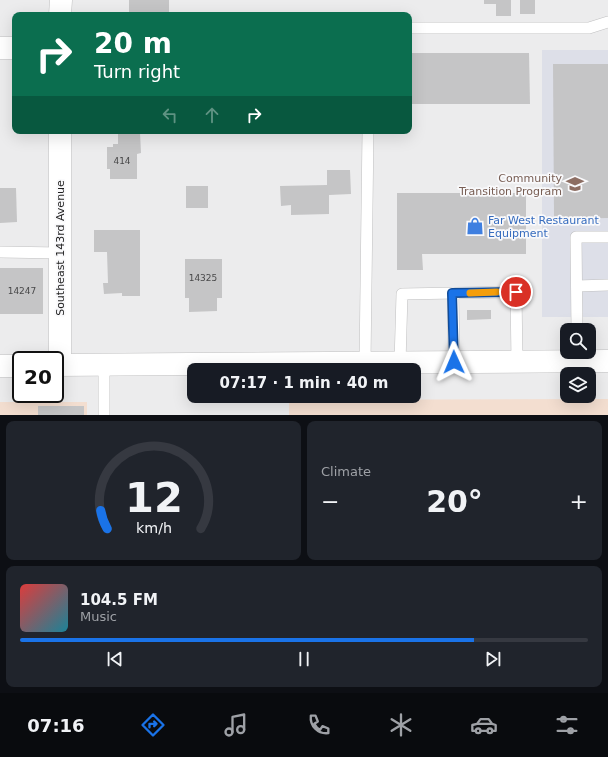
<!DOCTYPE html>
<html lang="en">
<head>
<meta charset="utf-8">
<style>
	body { margin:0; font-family:"DejaVu Sans",sans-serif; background:#20242c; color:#f1f3f6; height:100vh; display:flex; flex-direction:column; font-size:15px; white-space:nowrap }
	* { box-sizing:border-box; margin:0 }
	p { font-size:13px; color:#9ea1a6 }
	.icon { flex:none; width:22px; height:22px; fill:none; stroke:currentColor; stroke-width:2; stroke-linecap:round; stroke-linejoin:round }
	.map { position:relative; height:415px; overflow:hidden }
	.drawer { display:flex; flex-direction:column; gap:6px; padding:6px; background:#0d0f14; flex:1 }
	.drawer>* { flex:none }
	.banner { position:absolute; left:12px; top:12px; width:400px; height:122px; border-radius:8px; box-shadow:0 4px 16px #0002; background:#0b6e4f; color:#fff; overflow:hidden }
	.controls { position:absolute; left:560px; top:323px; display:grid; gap:8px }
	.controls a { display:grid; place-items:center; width:36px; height:36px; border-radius:8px; background:#171b24; box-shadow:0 4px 16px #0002; font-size:20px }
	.speed { position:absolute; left:12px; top:351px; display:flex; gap:8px; font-size:20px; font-weight:700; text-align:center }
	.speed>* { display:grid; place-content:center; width:52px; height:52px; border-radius:50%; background:#171b24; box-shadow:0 4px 16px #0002; line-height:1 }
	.speed .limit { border:2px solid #111; border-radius:6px; background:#fff; color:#111 }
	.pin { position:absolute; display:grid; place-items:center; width:34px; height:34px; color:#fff; margin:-17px; border:2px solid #fff; border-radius:50%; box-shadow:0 1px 4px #0007 }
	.me { position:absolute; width:44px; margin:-22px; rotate:359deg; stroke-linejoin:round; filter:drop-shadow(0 0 3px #0008) }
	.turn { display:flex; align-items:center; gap:14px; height:84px; padding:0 16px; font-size:18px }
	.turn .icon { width:52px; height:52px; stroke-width:2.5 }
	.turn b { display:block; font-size:28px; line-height:34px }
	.lanes { display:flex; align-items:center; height:38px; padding:0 16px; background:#0003; justify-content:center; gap:20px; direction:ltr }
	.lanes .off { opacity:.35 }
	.big { font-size:30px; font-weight:700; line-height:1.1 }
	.drawer .card { flex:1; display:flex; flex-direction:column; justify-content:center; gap:6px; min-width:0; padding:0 14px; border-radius:8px; background:#20242c }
	.drawer .dial { align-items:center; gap:0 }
	.dial svg { height:104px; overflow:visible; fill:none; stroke:#363941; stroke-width:7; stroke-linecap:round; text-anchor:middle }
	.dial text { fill:#f1f3f6; stroke:none }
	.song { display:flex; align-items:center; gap:12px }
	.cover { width:48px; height:48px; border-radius:6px; background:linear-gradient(135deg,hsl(0 70% 55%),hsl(190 70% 35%)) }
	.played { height:4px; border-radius:2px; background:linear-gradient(90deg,#1a73e8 80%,#363941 80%) }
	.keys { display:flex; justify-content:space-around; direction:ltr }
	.heat { display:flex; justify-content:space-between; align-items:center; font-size:22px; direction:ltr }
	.drawer .tiles { flex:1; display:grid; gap:6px; grid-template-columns:1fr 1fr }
	.card:last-child { grid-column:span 2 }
	.trip { position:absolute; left:187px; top:363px; width:234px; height:40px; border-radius:8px; background:#171b24; box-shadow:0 4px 16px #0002; font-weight:700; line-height:40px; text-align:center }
	.dock { display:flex; height:64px; justify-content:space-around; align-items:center; background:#090b0e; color:#9ea1a6 }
	.dock .icon { width:28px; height:28px }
	.dock .on { color:#1a73e8 }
	.dock b { font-size:18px; color:#f1f3f6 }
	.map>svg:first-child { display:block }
</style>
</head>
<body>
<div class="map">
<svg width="608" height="415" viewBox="0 0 608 415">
	<rect width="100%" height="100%" fill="#ececed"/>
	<g fill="#f3ded0">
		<polygon points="608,399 608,415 289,415 289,400"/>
		<rect x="0" y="402" width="87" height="13"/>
	</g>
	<rect fill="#dddfe8" x="542" y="50" width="66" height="267"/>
	<g fill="#c5c5c6">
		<rect x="129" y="0" width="40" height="15"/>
		<polygon points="484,0 511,0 511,16 496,16 496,4 484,4"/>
		<rect x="520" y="0" width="15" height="14"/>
		<polygon points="409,53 529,53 530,104 409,104"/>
		<polygon points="553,64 608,64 608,218 554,219"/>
		<polygon points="118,132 140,132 141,153 137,154 137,179 110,179 110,169 107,169 107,147 113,147 113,144 118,144"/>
		<polygon points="327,170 350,170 351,194 329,195 329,214 291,215 291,205 281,206 280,186 327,185"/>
		<rect x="186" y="186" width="22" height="22"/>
		<polygon points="0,188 16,188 17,222 0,223"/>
		<polygon points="397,193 526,193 526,254 422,254 423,270 397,270"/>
		<polygon points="94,230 140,230 140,296 122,296 122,293 104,294 103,283 108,283 107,252 94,252"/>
		<polygon points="185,259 222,259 222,298 217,298 217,311 189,312 189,298 185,298"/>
		<rect x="0" y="268" width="43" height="46"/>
		<polygon points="467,310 491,310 491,319 467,320"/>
		<rect x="38" y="406" width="46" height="9"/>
	</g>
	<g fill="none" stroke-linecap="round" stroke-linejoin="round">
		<g stroke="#c0c0c1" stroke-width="12">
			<g id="lane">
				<polyline points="409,28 589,28 608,22"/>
				<polyline points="0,252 60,253"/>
				<polyline points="577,286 608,285"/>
				<polyline points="453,293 454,363"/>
				<polyline points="577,330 576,237 608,237"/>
				<polyline points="365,363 368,131"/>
				<polyline points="400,363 402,294 516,292 517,362"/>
				<polyline points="104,415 104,365"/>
			</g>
		</g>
		<g stroke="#c0c0c1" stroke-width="23">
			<g id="street">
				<polyline points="60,15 61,0"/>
				<polyline points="0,48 15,48"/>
				<polyline points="60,365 60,131"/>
			</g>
		</g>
		<g stroke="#c0c0c1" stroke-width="23">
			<g id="primary">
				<polyline points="55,365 608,361"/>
				<polyline points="0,366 21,366"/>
			</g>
		</g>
		<use href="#lane" stroke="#fff" stroke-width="11"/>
		<use href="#street" stroke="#fff" stroke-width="22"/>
		<use href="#primary" stroke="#fff" stroke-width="22"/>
	</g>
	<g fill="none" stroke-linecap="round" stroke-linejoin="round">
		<g stroke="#114b97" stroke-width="10">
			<polyline id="route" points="454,362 452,293 516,292"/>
		</g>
		<use href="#route" stroke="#1a73e8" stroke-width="7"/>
		<polyline stroke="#f59e0b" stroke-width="7" points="470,293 497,292"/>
	</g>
	<defs>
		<g id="school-bare" transform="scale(1.38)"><path d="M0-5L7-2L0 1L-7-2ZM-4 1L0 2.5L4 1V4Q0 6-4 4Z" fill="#8d6e63" stroke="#f9f9fb" stroke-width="2.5" paint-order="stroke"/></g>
		<g id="shop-bare" transform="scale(1.38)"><path d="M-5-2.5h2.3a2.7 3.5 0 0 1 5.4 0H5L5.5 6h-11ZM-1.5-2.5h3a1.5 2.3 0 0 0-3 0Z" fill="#3f7fe0" stroke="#f9f9fb" stroke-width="2.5" paint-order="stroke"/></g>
	</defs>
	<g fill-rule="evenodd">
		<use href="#school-bare" x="575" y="184"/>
		<use href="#shop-bare" x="475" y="226"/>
	</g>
	<g text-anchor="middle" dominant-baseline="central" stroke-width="3.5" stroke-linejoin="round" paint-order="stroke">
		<g font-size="9" fill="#484849">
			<text x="122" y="161">414</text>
			<text x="203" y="278">14325</text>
			<text x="22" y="291">14247</text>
		</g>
		<g font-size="11" fill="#785e54" stroke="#f9f9fb" text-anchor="end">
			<text x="562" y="178">Community<tspan x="562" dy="13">Transition Program</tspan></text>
		</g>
		<g font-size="11" fill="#366cbe" stroke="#f9f9fb" text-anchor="start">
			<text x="488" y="220">Far West Restaurant<tspan x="488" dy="13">Equipment</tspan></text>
		</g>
		<g font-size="11" fill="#1f1f1f" stroke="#f9f9fb">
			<text transform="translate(60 248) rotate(-90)">Southeast 143rd Avenue</text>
		</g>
	</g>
</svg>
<div class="controls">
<a><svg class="icon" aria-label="search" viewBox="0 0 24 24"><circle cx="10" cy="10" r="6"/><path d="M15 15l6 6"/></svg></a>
<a><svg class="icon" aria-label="layers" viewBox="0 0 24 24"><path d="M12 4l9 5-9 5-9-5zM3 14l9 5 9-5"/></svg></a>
</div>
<div class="speed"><div class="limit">20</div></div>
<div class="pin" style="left:516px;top:292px;background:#d93025"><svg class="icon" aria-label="arrive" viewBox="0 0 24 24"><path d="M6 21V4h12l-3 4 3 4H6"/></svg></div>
<svg class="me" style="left:454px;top:362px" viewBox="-20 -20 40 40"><path d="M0-17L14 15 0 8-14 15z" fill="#1a73e8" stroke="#fff" stroke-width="4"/></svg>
<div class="trip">07:17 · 1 min · 40 m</div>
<div class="banner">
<div class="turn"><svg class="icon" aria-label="right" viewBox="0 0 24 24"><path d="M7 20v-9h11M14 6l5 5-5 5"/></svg><div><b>20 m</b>Turn right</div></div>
<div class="lanes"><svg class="icon off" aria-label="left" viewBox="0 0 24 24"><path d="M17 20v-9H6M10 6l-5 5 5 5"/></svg><svg class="icon off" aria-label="ahead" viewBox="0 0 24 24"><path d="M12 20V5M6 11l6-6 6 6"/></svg><svg class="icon" aria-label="right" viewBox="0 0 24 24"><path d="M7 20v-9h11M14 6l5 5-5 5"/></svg></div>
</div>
</div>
<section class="drawer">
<div class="tiles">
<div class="card dial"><svg viewBox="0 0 100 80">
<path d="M14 69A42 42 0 1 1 86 69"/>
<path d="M14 69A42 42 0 0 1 9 55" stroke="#1a73e8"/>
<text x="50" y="56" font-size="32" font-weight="700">12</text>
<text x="50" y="72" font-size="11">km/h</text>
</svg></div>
<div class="card"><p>Climate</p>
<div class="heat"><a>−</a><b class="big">20°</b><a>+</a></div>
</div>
<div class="card">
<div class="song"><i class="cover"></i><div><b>104.5 FM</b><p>Music</p></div></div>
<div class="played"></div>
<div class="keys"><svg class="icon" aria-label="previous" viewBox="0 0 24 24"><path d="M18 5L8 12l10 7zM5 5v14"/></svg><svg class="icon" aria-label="pause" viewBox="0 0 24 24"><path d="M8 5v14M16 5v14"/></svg><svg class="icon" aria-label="next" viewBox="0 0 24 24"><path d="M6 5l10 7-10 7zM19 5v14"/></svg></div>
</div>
</div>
</section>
<nav class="dock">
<b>07:16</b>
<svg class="icon on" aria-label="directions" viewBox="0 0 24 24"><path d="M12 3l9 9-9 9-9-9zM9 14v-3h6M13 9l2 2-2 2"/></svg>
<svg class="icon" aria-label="music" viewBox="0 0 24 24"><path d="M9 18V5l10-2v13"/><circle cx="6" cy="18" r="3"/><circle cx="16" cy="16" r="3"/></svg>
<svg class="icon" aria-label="phone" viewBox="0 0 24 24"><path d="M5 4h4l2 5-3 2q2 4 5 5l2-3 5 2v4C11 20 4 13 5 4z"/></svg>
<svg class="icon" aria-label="climate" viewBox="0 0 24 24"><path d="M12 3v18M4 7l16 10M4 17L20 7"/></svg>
<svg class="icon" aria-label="car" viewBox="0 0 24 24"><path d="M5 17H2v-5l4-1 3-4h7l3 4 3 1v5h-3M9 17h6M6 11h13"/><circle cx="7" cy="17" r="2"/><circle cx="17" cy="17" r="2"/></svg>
<svg class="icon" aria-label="filters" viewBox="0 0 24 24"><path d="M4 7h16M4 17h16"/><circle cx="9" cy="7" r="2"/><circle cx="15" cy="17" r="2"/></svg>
</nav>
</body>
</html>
